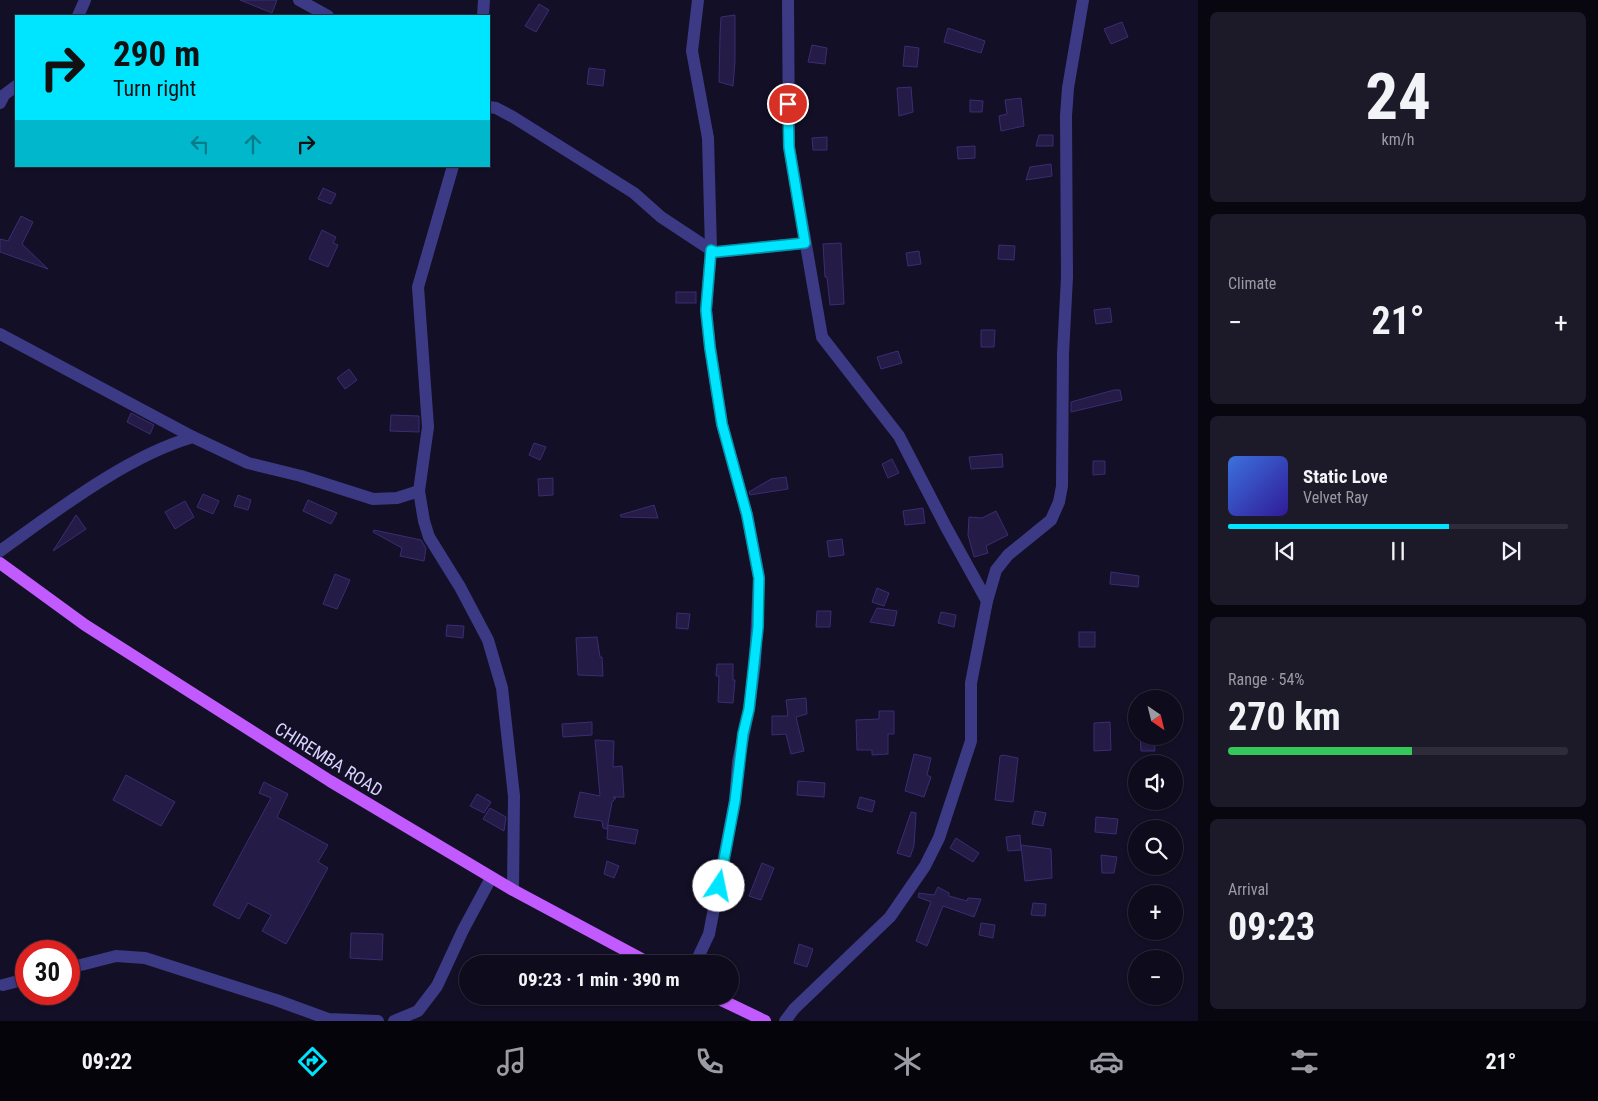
<!DOCTYPE html>
<html lang="en">
<head>
<meta charset="utf-8">
<style>
	body { margin:0; font-family:"Roboto Condensed",sans-serif; background:#1c1929; color:#f1f3f6; height:100vh; display:flex; flex-direction:column; font-size:19px; white-space:nowrap }
	* { box-sizing:border-box; margin:0 }
	p { font-size:16px; color:#9b9ba3 }
	.icon { flex:none; width:28px; height:28px; fill:none; stroke:currentColor; stroke-width:2; stroke-linecap:round; stroke-linejoin:round }
	.map { position:relative; flex:1; overflow:hidden }
	.details { display:flex; flex-direction:column; gap:12px; padding:12px; background:#08060f; width:400px }
	.details>* { flex:none }
	.hud { position:absolute; left:15px; top:15px; width:475px; height:152px; border-radius:0px; box-shadow:0 1px 4px #0004,0 0 0 1px #2e2b3b; background:#00e5ff; color:#111; overflow:hidden }
	.needle { width:32px; rotate:145deg }
	.tools { position:absolute; left:1128px; top:690px; display:grid; gap:10px }
	.tools a { display:grid; place-items:center; width:55px; height:55px; border-radius:50%; background:#0e0b1c; box-shadow:0 1px 4px #0004,0 0 0 1px #2e2b3b; font-size:25px }
	.speed { position:absolute; left:15px; top:940px; display:flex; gap:10px; font-size:25px; font-weight:700; text-align:center }
	.speed>* { display:grid; place-content:center; width:65px; height:65px; border-radius:50%; background:#0e0b1c; box-shadow:0 1px 4px #0004,0 0 0 1px #2e2b3b; line-height:1 }
	.speed .limit { border:8px solid #d22; background:#fff; color:#111 }
	.pin { position:absolute; display:grid; place-items:center; width:42px; height:42px; color:#fff; margin:-21px; border:2px solid #fff; border-radius:50%; box-shadow:0 1px 5px #0007 }
	.me { position:absolute; width:55px; margin:-28px; rotate:11deg; stroke-linejoin:round; filter:drop-shadow(0 0 4px #0008) }
	.turn { display:flex; align-items:center; gap:18px; height:105px; padding:0 15px; font-size:22px }
	.turn .icon { width:65px; height:65px; stroke-width:2.5 }
	.turn b { display:block; font-size:35px; line-height:42px }
	.lanes { display:flex; align-items:center; height:48px; padding:0 15px; background:#0003; justify-content:center; gap:25px; direction:ltr }
	.lanes .off { opacity:.35 }
	.big { font-size:38px; font-weight:700; line-height:1.1 }
	.details .card { flex:1; display:flex; flex-direction:column; justify-content:center; gap:8px; min-width:0; padding:0 18px; border-radius:8px; background:#1c1929 }
	.details .dial { align-items:center; gap:0 }
	.dial b { font-size:65px; line-height:1 }
	.song { display:flex; align-items:center; gap:15px }
	.cover { width:60px; height:60px; border-radius:8px; background:linear-gradient(135deg,hsl(220 70% 55%),hsl(250 70% 35%)) }
	.played { height:5px; border-radius:2px; background:linear-gradient(90deg,#00e5ff 65%,#2e2b3b 65%) }
	.keys { display:flex; justify-content:space-around; direction:ltr }
	.heat { display:flex; justify-content:space-between; align-items:center; font-size:28px; direction:ltr }
	.charge { height:8px; border-radius:4px; background:linear-gradient(90deg,#34c759 54%,#2e2b3b 0) }
	.trip { position:absolute; left:459px; top:955px; width:280px; height:50px; border-radius:25px; background:#0e0b1c; box-shadow:0 1px 4px #0004,0 0 0 1px #2e2b3b; font-weight:700; line-height:50px; text-align:center }
	.tabs { display:flex; height:80px; justify-content:space-around; align-items:center; background:#06040b; color:#9b9ba3 }
	.tabs .icon { width:35px; height:35px }
	.tabs .current { color:#00e5ff }
	.tabs b { font-size:22px; color:#f1f3f6 }
	main { display:flex; flex:1; min-height:0 }
	.map>svg:first-child { display:block }
</style>
</head>
<body>
<main>
<div class="map">
<svg width="1198" height="1021" viewBox="0 0 1198 1021">
	<rect width="100%" height="100%" fill="#130f26"/>
	<g fill="#241b47" stroke="#3b2d73">
		<polygon points="240,0 277,0 272,13"/>
		<polygon points="539,4 549,10 536,32 525,26"/>
		<polygon points="735,15 735,61 733,86 719,82 720,36 721,17"/>
		<polygon points="1122,22 1128,37 1111,44 1104,29"/>
		<polygon points="948,28 985,41 981,53 944,42"/>
		<polygon points="812,45 827,48 825,64 808,62"/>
		<polygon points="905,46 919,48 917,67 903,66"/>
		<polygon points="589,68 605,70 603,86 587,84"/>
		<polygon points="911,87 913,112 899,116 897,88"/>
		<polygon points="1021,98 1024,126 1001,131 999,116 1007,114 1005,100"/>
		<polygon points="970,100 983,101 982,112 970,112"/>
		<polygon points="1039,135 1053,135 1053,146 1036,146"/>
		<polygon points="827,137 827,150 813,150 812,138"/>
		<polygon points="975,146 975,158 958,159 957,147"/>
		<polygon points="1051,164 1052,176 1026,180 1030,167"/>
		<polygon points="323,188 336,194 331,204 318,199"/>
		<polygon points="21,216 33,222 22,244 48,269 0,252 0,239 8,241"/>
		<polygon points="322,230 336,237 333,243 338,245 328,267 309,259"/>
		<polygon points="841,243 844,304 830,305 827,277 825,277 823,244"/>
		<polygon points="999,245 1015,246 1014,260 998,259"/>
		<polygon points="919,251 921,264 908,266 906,253"/>
		<rect x="676" y="292" width="20" height="11"/>
		<polygon points="1110,308 1112,322 1096,324 1094,310"/>
		<polygon points="981,330 995,330 994,347 981,347"/>
		<polygon points="898,351 902,363 881,369 877,357"/>
		<polygon points="349,369 357,380 345,389 337,378"/>
		<polygon points="1114,390 1120,390 1122,400 1071,412 1071,402"/>
		<polygon points="131,413 154,425 150,434 127,422"/>
		<polygon points="391,415 419,416 419,432 390,431"/>
		<polygon points="534,443 546,447 540,460 529,455"/>
		<polygon points="1002,454 1003,467 971,469 969,457"/>
		<polygon points="892,459 899,473 888,478 882,464"/>
		<polygon points="1093,461 1105,461 1105,474 1093,475"/>
		<polygon points="786,477 788,489 750,495 749,492 771,479"/>
		<polygon points="553,478 553,495 539,496 538,479"/>
		<polygon points="203,494 219,501 213,514 197,507"/>
		<polygon points="238,495 251,500 248,510 234,506"/>
		<polygon points="308,500 337,513 331,524 303,511"/>
		<polygon points="185,501 194,517 175,529 165,512"/>
		<polygon points="654,505 658,518 621,517 620,515"/>
		<polygon points="923,508 925,523 905,525 903,511"/>
		<polygon points="996,511 1008,535 986,546 988,553 974,557 968,535 969,517 982,518"/>
		<polygon points="76,515 86,529 53,551"/>
		<polygon points="374,530 421,540 426,548 424,561 400,556 402,548 373,532"/>
		<polygon points="842,539 844,555 829,557 827,541"/>
		<polygon points="1111,572 1139,576 1138,587 1110,584"/>
		<polygon points="335,574 350,580 337,609 323,604"/>
		<polygon points="877,588 889,593 884,606 872,602"/>
		<polygon points="877,608 897,611 894,626 870,622"/>
		<polygon points="817,611 831,611 830,627 816,627"/>
		<polygon points="941,612 956,615 954,627 938,623"/>
		<polygon points="677,613 690,614 688,629 676,628"/>
		<polygon points="447,625 464,626 463,638 446,636"/>
		<rect x="1079" y="632" width="16" height="15"/>
		<polygon points="597,637 600,657 602,657 603,676 578,675 576,638"/>
		<polygon points="717,664 733,664 733,680 735,680 733,703 718,702 719,676 716,676"/>
		<polygon points="806,698 807,714 796,717 804,751 791,754 786,734 772,735 772,716 788,716 786,700"/>
		<polygon points="879,711 894,711 894,734 888,734 888,754 872,755 872,750 857,750 856,720 879,719"/>
		<polygon points="592,722 592,735 563,737 562,724"/>
		<polygon points="1110,722 1111,750 1094,751 1094,723"/>
		<polygon points="1140,736 1154,736 1155,751 1141,751"/>
		<polygon points="595,740 614,741 613,767 622,766 624,797 613,797 616,798 612,802 607,829 603,828 602,821 574,817 580,792 600,796"/>
		<polygon points="914,754 931,758 927,775 931,777 924,797 905,791"/>
		<polygon points="1003,755 1018,758 1013,802 995,800 1000,756"/>
		<polygon points="126,775 175,802 161,826 113,800"/>
		<polygon points="798,781 825,783 824,797 797,795"/>
		<polygon points="264,782 288,794 277,817 328,845 318,862 328,868 286,944 262,931 271,915 248,903 239,919 213,905 271,798 259,793"/>
		<polygon points="477,794 491,802 484,813 470,806"/>
		<polygon points="860,797 875,801 872,812 857,808"/>
		<polygon points="490,808 506,817 504,831 483,819"/>
		<polygon points="1035,811 1046,813 1043,826 1032,824"/>
		<polygon points="911,812 916,813 914,846 910,857 897,853"/>
		<polygon points="1096,817 1118,819 1116,834 1095,832"/>
		<polygon points="608,825 638,830 635,844 607,839"/>
		<polygon points="1020,835 1021,850 1008,851 1006,837"/>
		<polygon points="956,838 979,853 973,862 950,848"/>
		<polygon points="1021,845 1051,849 1052,878 1025,881"/>
		<polygon points="1101,855 1117,857 1114,873 1102,873"/>
		<polygon points="607,861 619,866 614,878 604,874"/>
		<polygon points="762,863 774,868 761,900 749,896"/>
		<polygon points="938,887 949,893 949,896 967,901 968,898 981,899 974,917 943,906 927,946 916,941 931,902 918,897 919,893 934,895"/>
		<polygon points="1033,903 1046,904 1045,916 1031,915"/>
		<polygon points="981,923 995,925 993,938 979,935"/>
		<polygon points="351,933 383,934 382,960 350,958"/>
		<polygon points="799,944 813,949 807,967 794,963"/>
	</g>
	<g fill="none" stroke-linecap="round" stroke-linejoin="round">
		<g stroke="#3d3a85" stroke-width="12">
			<polyline points="299,0 328,16"/>
			<polyline points="788,0 789,147 822,337 899,436 946,527 987,601"/>
			<polyline points="78,16 85,0"/>
			<polyline points="483,16 484,0"/>
			<polyline points="0,103 4,95 16,86"/>
			<polyline points="489,107 496,108 513,117 634,193 661,217 711,250 717,252 805,243"/>
			<polyline points="453,166 418,287 428,427 419,491 424,521 429,537 460,587 488,640 502,688 514,796 513,890"/>
			<polyline points="0,334 193,437"/>
			<path d="M 0,551 C 56,511 127,456 193,437 L 248,463 L 301,476 L 373,499 L 397,498 L 419,491"/>
			<polyline points="695,964 709,934 735,801 738,762 749,709 755,663 759,577 747,515 722,424 710,347 706,310 711,250 708,138 692,51 698,0"/>
			<polyline points="69,968 116,956 145,958 276,1000 328,1019 378,1021"/>
			<polyline points="3,985 26,979"/>
			<polyline points="394,1021 418,1011 437,986 463,930 491,878"/>
			<polyline points="785,1021 794,1009 890,917 925,866 939,838 971,741 971,683 987,601 996,570 1008,555 1051,520 1059,502 1062,486 1063,354 1067,277 1066,116 1068,88 1083,0"/>
		</g>
		<g stroke="#c25bff" stroke-width="12">
			<polyline points="0,563 85,625 330,781 513,890 651,964"/>
			<polyline points="713,996 765,1021"/>
		</g>
	</g>
	<g fill="none" stroke-linecap="round" stroke-linejoin="round">
		<g stroke="#0095a6" stroke-width="12">
			<polyline id="route" points="719,886 735,801 743,734 749,709 758,627 759,578 747,515 722,424 710,348 706,310 711,250 716,252 805,243 789,147 788,104"/>
		</g>
		<use href="#route" stroke="#00e5ff" stroke-width="9"/>
	</g>
	<g text-anchor="middle" dominant-baseline="central" stroke-width="4" stroke-linejoin="round" paint-order="stroke">
		<g font-size="18" fill="#d9d4ff" stroke="#130f26">
			<text transform="translate(329 759) rotate(32)">CHIREMBA ROAD</text>
		</g>
	</g>
</svg>
<div class="tools">
<a><svg class="needle" viewBox="-14 -14 28 28"><path d="M0-13l5 13h-10z" fill="#e53935"/><path d="M0 13l5-13h-10z" fill="#9b9ba3"/></svg></a>
<a><svg class="icon" aria-label="sound" viewBox="0 0 24 24"><path d="M4 9h4l5-4v14l-5-4H4zM17 9q2 3 0 6"/></svg></a>
<a><svg class="icon" aria-label="search" viewBox="0 0 24 24"><circle cx="10" cy="10" r="6"/><path d="M15 15l6 6"/></svg></a>
<a>+</a>
<a>−</a>
</div>
<div class="speed"><div class="limit">30</div></div>
<div class="pin" style="left:788px;top:104px;background:#d93025"><svg class="icon" aria-label="arrive" viewBox="0 0 24 24"><path d="M6 21V4h12l-3 4 3 4H6"/></svg></div>
<svg class="me" style="left:719px;top:886px" viewBox="-20 -20 40 40"><circle r="19" fill="#fff"/><path d="M0-13L10 11 0 6-10 11z" fill="#00e5ff"/></svg>
<div class="trip">09:23 · 1 min · 390 m</div>
<div class="hud">
<div class="turn"><svg class="icon" aria-label="right" viewBox="0 0 24 24"><path d="M7 20v-9h11M14 6l5 5-5 5"/></svg><div><b>290 m</b>Turn right</div></div>
<div class="lanes"><svg class="icon off" aria-label="left" viewBox="0 0 24 24"><path d="M17 20v-9H6M10 6l-5 5 5 5"/></svg><svg class="icon off" aria-label="ahead" viewBox="0 0 24 24"><path d="M12 20V5M6 11l6-6 6 6"/></svg><svg class="icon" aria-label="right" viewBox="0 0 24 24"><path d="M7 20v-9h11M14 6l5 5-5 5"/></svg></div>
</div>
</div>
<section class="details">
<div class="card dial"><b>24</b><p>km/h</p></div>
<div class="card"><p>Climate</p>
<div class="heat"><a>−</a><b class="big">21°</b><a>+</a></div>
</div>
<div class="card">
<div class="song"><i class="cover"></i><div><b>Static Love</b><p>Velvet Ray</p></div></div>
<div class="played"></div>
<div class="keys"><svg class="icon" aria-label="previous" viewBox="0 0 24 24"><path d="M18 5L8 12l10 7zM5 5v14"/></svg><svg class="icon" aria-label="pause" viewBox="0 0 24 24"><path d="M8 5v14M16 5v14"/></svg><svg class="icon" aria-label="next" viewBox="0 0 24 24"><path d="M6 5l10 7-10 7zM19 5v14"/></svg></div>
</div>
<div class="card"><p>Range · 54%</p><b class="big">270 km</b><div class="charge"></div></div>
<div class="card"><p>Arrival</p><b class="big">09:23</b></div>
</section>
</main>
<nav class="tabs">
<b>09:22</b>
<svg class="icon current" aria-label="directions" viewBox="0 0 24 24"><path d="M12 3l9 9-9 9-9-9zM9 14v-3h6M13 9l2 2-2 2"/></svg>
<svg class="icon" aria-label="music" viewBox="0 0 24 24"><path d="M9 18V5l10-2v13"/><circle cx="6" cy="18" r="3"/><circle cx="16" cy="16" r="3"/></svg>
<svg class="icon" aria-label="phone" viewBox="0 0 24 24"><path d="M5 4h4l2 5-3 2q2 4 5 5l2-3 5 2v4C11 20 4 13 5 4z"/></svg>
<svg class="icon" aria-label="climate" viewBox="0 0 24 24"><path d="M12 3v18M4 7l16 10M4 17L20 7"/></svg>
<svg class="icon" aria-label="car" viewBox="0 0 24 24"><path d="M5 17H2v-5l4-1 3-4h7l3 4 3 1v5h-3M9 17h6M6 11h13"/><circle cx="7" cy="17" r="2"/><circle cx="17" cy="17" r="2"/></svg>
<svg class="icon" aria-label="filters" viewBox="0 0 24 24"><path d="M4 7h16M4 17h16"/><circle cx="9" cy="7" r="2"/><circle cx="15" cy="17" r="2"/></svg>
<b>21°</b>
</nav>
</body>
</html>
